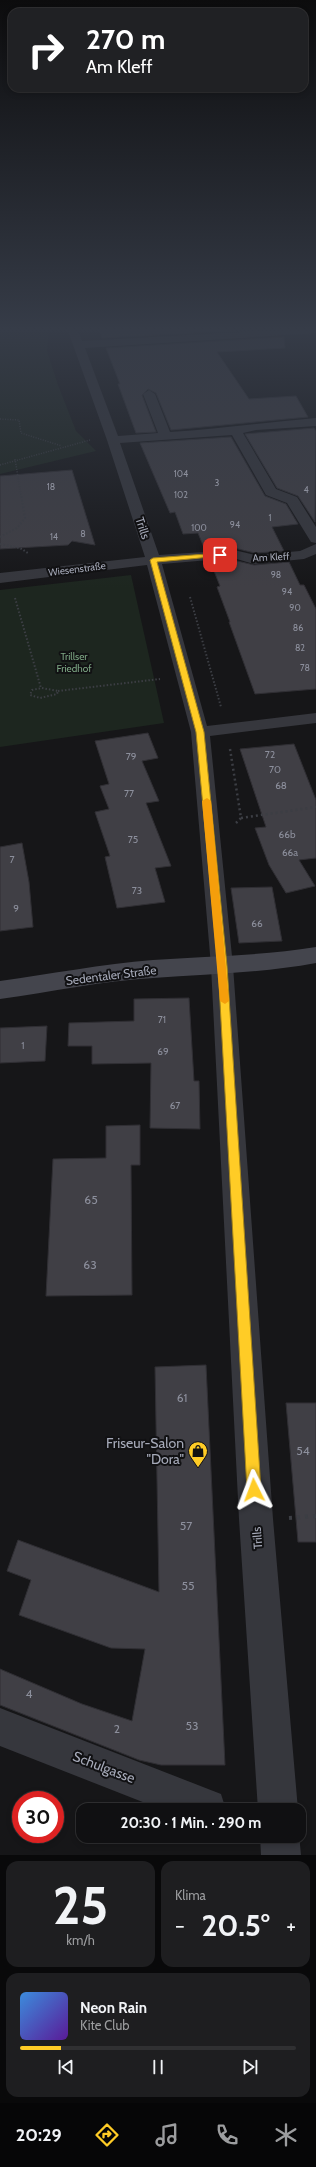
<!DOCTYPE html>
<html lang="de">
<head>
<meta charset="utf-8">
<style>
	body { margin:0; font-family:Cabin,sans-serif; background:#1e1e20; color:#f1f3f6; height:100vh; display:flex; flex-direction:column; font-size:15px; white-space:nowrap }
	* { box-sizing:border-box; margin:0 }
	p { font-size:13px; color:#9c9d9f }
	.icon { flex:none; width:22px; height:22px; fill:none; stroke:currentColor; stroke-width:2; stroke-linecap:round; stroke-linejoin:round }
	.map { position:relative; height:1855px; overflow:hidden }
	.side { display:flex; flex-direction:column; gap:6px; padding:6px; background:#09090a; flex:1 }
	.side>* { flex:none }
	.top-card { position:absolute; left:8px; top:8px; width:300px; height:84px; border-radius:12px; box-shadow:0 2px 6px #0003,0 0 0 1px #303032; background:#202124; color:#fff; overflow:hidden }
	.speed { position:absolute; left:12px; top:1791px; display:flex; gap:8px; font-size:20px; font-weight:700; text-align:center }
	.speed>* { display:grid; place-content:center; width:52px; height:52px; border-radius:50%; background:#101012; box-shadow:0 2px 6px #0003,0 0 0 1px #303032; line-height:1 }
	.speed .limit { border:6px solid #d22; background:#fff; color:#111 }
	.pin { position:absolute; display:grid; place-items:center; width:34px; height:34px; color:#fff; margin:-17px; border-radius:8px; box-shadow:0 2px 6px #0006 }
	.me { position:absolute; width:44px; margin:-22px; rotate:357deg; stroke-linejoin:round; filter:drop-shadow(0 0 3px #0008) }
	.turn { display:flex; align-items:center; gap:14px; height:84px; padding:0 12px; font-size:18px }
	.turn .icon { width:52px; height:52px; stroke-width:2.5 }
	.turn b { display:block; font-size:28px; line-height:34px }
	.big { font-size:30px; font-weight:700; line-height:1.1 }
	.side .tile { flex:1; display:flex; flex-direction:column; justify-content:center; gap:6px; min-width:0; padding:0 14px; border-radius:12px; background:#1e1e20 }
	.side .dial { align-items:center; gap:0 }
	.dial b { font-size:52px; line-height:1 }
	.song { display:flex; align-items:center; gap:12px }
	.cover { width:48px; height:48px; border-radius:6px; background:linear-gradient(135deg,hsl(210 70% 55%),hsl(270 70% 35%)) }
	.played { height:4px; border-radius:2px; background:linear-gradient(90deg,#ffcc26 15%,#303032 15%) }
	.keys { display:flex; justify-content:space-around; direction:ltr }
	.heat { display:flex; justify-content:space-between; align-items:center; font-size:22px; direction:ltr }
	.side .tiles { flex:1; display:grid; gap:6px; grid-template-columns:1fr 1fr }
	.tile:last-child { grid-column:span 2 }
	.trip { position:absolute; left:76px; top:1803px; width:230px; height:40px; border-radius:12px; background:#101012; box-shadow:0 2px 6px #0003,0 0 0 1px #303032; font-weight:700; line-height:40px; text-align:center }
	.dock { display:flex; height:64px; justify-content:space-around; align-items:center; background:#060607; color:#9c9d9f }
	.dock .icon { width:28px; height:28px }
	.dock .active { color:#ffcc26 }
	.dock b { font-size:18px; color:#f1f3f6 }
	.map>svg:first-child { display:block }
</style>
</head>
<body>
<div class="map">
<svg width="316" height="1855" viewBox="0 0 316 1855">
	<rect width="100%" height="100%" fill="#161618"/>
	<g fill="#1d261f">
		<polygon points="0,328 49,328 47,351 58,385 76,431 96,451 0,474"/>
		<polygon points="131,575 164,723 0,747 0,590"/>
	</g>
	<g fill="#403f45" stroke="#302f34">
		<polygon points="98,328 283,328 102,338"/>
		<polygon points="284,337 285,348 217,352 249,399 296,396 308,417 171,430 156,393 148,389 142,395 156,432 136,433 118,384 120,384 106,348"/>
		<polygon points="314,428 316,431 315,522 298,496 277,488 245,434"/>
		<polygon points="231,437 265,496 286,504 298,524 272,527 284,551 255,553 234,548 205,550 198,533 183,534 175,512 170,513 140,443"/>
		<polygon points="72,470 95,545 72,541 68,545 0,549 0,476"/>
		<polygon points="233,560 254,565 289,562 300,585 304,585 316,609 316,689 255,694 229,622 230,622 217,587 220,586 210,561"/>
		<polygon points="148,733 158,758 142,761 159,801 146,803 171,866 155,868 165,902 117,908 105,857 110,856 95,812 109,809 100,786 109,784 95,741"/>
		<polygon points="294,744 316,800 316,858 299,860 315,886 286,893 269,865 255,828 266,827 240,749"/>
		<polygon points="22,843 29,882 33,927 0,931 0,847"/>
		<polygon points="272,887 282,941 239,943 231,888"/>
		<polygon points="189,998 194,1081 199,1081 200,1129 150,1128 151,1063 92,1064 92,1046 68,1046 69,1023 134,1021 134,999"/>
		<polygon points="47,1026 45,1061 0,1063 0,1028"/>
		<polygon points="140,1125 140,1165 131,1165 132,1295 46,1296 53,1159 106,1158 106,1126"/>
		<polygon points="206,1365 225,1765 161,1765 139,1760 0,1705 0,1669 82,1704 132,1721 145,1649 111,1648 19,1615 31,1580 7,1571 18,1540 159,1592 155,1367"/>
		<polygon points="286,1403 316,1403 316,1542 298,1542"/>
	</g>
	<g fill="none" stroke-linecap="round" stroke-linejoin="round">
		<g stroke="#3c3e44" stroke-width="1.5" stroke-dasharray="1 1.5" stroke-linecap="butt">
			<polyline points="0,419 19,420 21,433 62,446"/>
			<polyline points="15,459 21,495"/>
			<polyline points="0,465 90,440"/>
		</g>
		<g stroke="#3c3e44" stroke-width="2" stroke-dasharray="1.5 2" stroke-linecap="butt">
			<polyline points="0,537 17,528 25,518 21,494"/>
			<polyline points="0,544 20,548 28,553"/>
			<polyline points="190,597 221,707"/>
			<polyline points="15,598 41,688"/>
			<polygon points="42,688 58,691 57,694 40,698 30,695 32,690"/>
			<polyline points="58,691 160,679"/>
		</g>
		<g stroke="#3c3e44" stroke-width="2.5" stroke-dasharray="2 3" stroke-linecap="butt">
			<polyline points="230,749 241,818 236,823"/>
			<polyline points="241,818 316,807"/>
		</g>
		<polyline stroke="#3c3e44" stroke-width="4" stroke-dasharray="3 5" stroke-linecap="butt" points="289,1518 316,1516"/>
		<g fill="#36373d" fill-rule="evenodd">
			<path d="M 67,328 L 77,328 L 82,341 L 316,328 L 316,333 L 85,348 L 118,436 L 158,433 L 143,394 L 149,390 L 155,394 L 170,432 C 219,429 267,422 316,418 L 316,426 L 256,430 L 243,433 L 276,489 L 297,497 L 299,500 L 316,527 L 316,543 L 311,542 L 287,503 L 266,495 L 232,435 L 120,443 L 159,555 L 234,550 L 255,555 L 300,551 L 316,544 L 316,554 L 304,559 L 254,564 L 233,558 L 162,564 L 207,726 L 316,713 L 316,723 L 210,736 L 233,966 L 273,1519 L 298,1810 L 258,1810 L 239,1519 L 211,966 L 191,732 L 147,565 L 0,583 L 0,573 L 145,557 L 107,440 Z"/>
			<polygon points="0,1708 221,1794 226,1810 163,1810 0,1746"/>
			<polygon points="299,1834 301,1855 261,1855 260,1836 299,1836"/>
		</g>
		<path fill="#44454d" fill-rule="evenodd" d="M 316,947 L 316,963 C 262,973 208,974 153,978 C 102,981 51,992 0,999 L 0,981 C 51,974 102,964 153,960 C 208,956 262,956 316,947 Z"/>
	</g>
	<linearGradient id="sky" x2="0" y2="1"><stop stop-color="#0c0c0d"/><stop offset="0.56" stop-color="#363c48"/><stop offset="1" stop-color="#363c48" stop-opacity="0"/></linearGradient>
	<rect width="316" height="588" fill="url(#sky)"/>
	<polygon fill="#ffcc26" stroke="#a68519" points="220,553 222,556 157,562 204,732 227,966 261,1490 259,1495 254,1497 249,1495 247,1490 218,966 196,732 150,560 153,558"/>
	<polygon fill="#f59e0b" points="207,798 211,801 229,1001 225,1004 220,1001 202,801"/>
	<defs>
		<g id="shop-pin" transform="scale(1)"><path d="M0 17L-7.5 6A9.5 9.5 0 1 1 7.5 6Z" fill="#ffcc26" stroke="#111113"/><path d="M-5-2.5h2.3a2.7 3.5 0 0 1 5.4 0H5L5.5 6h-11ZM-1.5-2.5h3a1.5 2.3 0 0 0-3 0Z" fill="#111"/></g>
	</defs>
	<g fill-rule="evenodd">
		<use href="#shop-pin" x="198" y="1451"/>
	</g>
	<g text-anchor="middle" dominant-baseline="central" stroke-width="4" stroke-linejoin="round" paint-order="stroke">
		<g font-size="9" fill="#8c8f9c">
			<text x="181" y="473">104</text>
			<text x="217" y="482">3</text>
			<text x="51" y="486">18</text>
			<text x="306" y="489">4</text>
			<text x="181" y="494">102</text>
			<text x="270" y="517">1</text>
			<text x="235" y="524">94</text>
			<text x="199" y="527">100</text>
			<text x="83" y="533">8</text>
			<text x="54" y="536">14</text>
			<text x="276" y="574">98</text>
			<text x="287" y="591">94</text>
			<text x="295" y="607">90</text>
			<text x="298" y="627">86</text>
			<text x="300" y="647">82</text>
			<text x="305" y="667">78</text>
		</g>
		<g font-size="10" fill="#a6aab9" stroke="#111113">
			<text transform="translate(271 557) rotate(-3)">Am Kleff</text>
			<text transform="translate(77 569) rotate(-7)">Wiesenstraße</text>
		</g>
		<g font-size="10" fill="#7ca583" stroke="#111113">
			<text x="74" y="656">Trillser<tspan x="74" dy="12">Friedhof</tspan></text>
		</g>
		<g font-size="10" fill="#8c8f9c">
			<text x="270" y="754">72</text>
			<text x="131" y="756">79</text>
			<text x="275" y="769">70</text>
			<text x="281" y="785">68</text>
			<text x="129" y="793">77</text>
			<text x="287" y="834">66b</text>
			<text x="133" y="839">75</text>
			<text x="290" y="852">66a</text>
			<text x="12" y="859">7</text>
			<text x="137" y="890">73</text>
			<text x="16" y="908">9</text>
			<text x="257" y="923">66</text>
			<text x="162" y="1019">71</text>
			<text x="23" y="1045">1</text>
			<text x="163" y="1051">69</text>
			<text x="175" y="1105">67</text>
		</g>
		<g font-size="12" fill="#a6aab9" stroke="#111113">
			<text transform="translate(143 528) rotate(72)">Trills</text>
			<text transform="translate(111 975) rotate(-7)">Sedentaler Straße</text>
			<text transform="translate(257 1538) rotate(-94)">Trills</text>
		</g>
		<g font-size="12" fill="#8c8f9c">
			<text x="91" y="1199">65</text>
			<text x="90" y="1264">63</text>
			<text x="182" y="1397">61</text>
			<text x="303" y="1450">54</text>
			<text x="186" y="1525">57</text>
			<text x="188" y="1585">55</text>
			<text x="29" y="1693">4</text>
			<text x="192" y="1725">53</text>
			<text x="117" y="1728">2</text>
		</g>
		<g font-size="14" fill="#a6aab9" stroke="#111113" text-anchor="end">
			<text x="184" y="1443">Friseur-Salon<tspan x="184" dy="16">"Dora"</tspan></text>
		</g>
		<g font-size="14" fill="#a6aab9" stroke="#111113">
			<text transform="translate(104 1767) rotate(21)">Schulgasse</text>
		</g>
	</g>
</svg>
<div class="speed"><div class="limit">30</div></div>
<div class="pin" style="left:220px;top:555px;background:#d93025"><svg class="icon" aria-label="arrive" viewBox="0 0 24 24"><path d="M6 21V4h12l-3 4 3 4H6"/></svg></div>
<svg class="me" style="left:254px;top:1490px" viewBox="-20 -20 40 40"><path d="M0-17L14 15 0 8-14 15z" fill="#ffcc26" stroke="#fff" stroke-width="4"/></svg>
<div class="trip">20:30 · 1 Min. · 290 m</div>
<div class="top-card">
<div class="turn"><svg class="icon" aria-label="right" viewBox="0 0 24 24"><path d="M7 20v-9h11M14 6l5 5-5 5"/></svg><div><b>270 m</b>Am Kleff</div></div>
</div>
</div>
<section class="side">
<div class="tiles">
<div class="tile dial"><b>25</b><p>km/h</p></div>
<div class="tile"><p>Klima</p>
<div class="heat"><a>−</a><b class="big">20.5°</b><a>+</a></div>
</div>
<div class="tile">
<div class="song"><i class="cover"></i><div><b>Neon Rain</b><p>Kite Club</p></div></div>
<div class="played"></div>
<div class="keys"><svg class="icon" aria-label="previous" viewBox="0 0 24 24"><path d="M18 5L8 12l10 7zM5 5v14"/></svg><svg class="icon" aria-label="pause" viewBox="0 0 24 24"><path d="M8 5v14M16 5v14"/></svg><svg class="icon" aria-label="next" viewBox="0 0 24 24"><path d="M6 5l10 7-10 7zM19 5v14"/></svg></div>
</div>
</div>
</section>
<nav class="dock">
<b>20:29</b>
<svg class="icon active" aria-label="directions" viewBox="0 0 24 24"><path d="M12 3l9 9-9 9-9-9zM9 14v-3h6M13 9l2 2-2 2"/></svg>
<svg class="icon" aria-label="music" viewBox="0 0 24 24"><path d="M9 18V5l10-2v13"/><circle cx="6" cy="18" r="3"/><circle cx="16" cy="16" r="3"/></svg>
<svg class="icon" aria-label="phone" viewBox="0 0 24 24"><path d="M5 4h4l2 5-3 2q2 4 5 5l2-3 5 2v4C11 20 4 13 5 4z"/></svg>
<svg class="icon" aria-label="climate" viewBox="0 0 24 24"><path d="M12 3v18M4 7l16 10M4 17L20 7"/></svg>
</nav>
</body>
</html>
